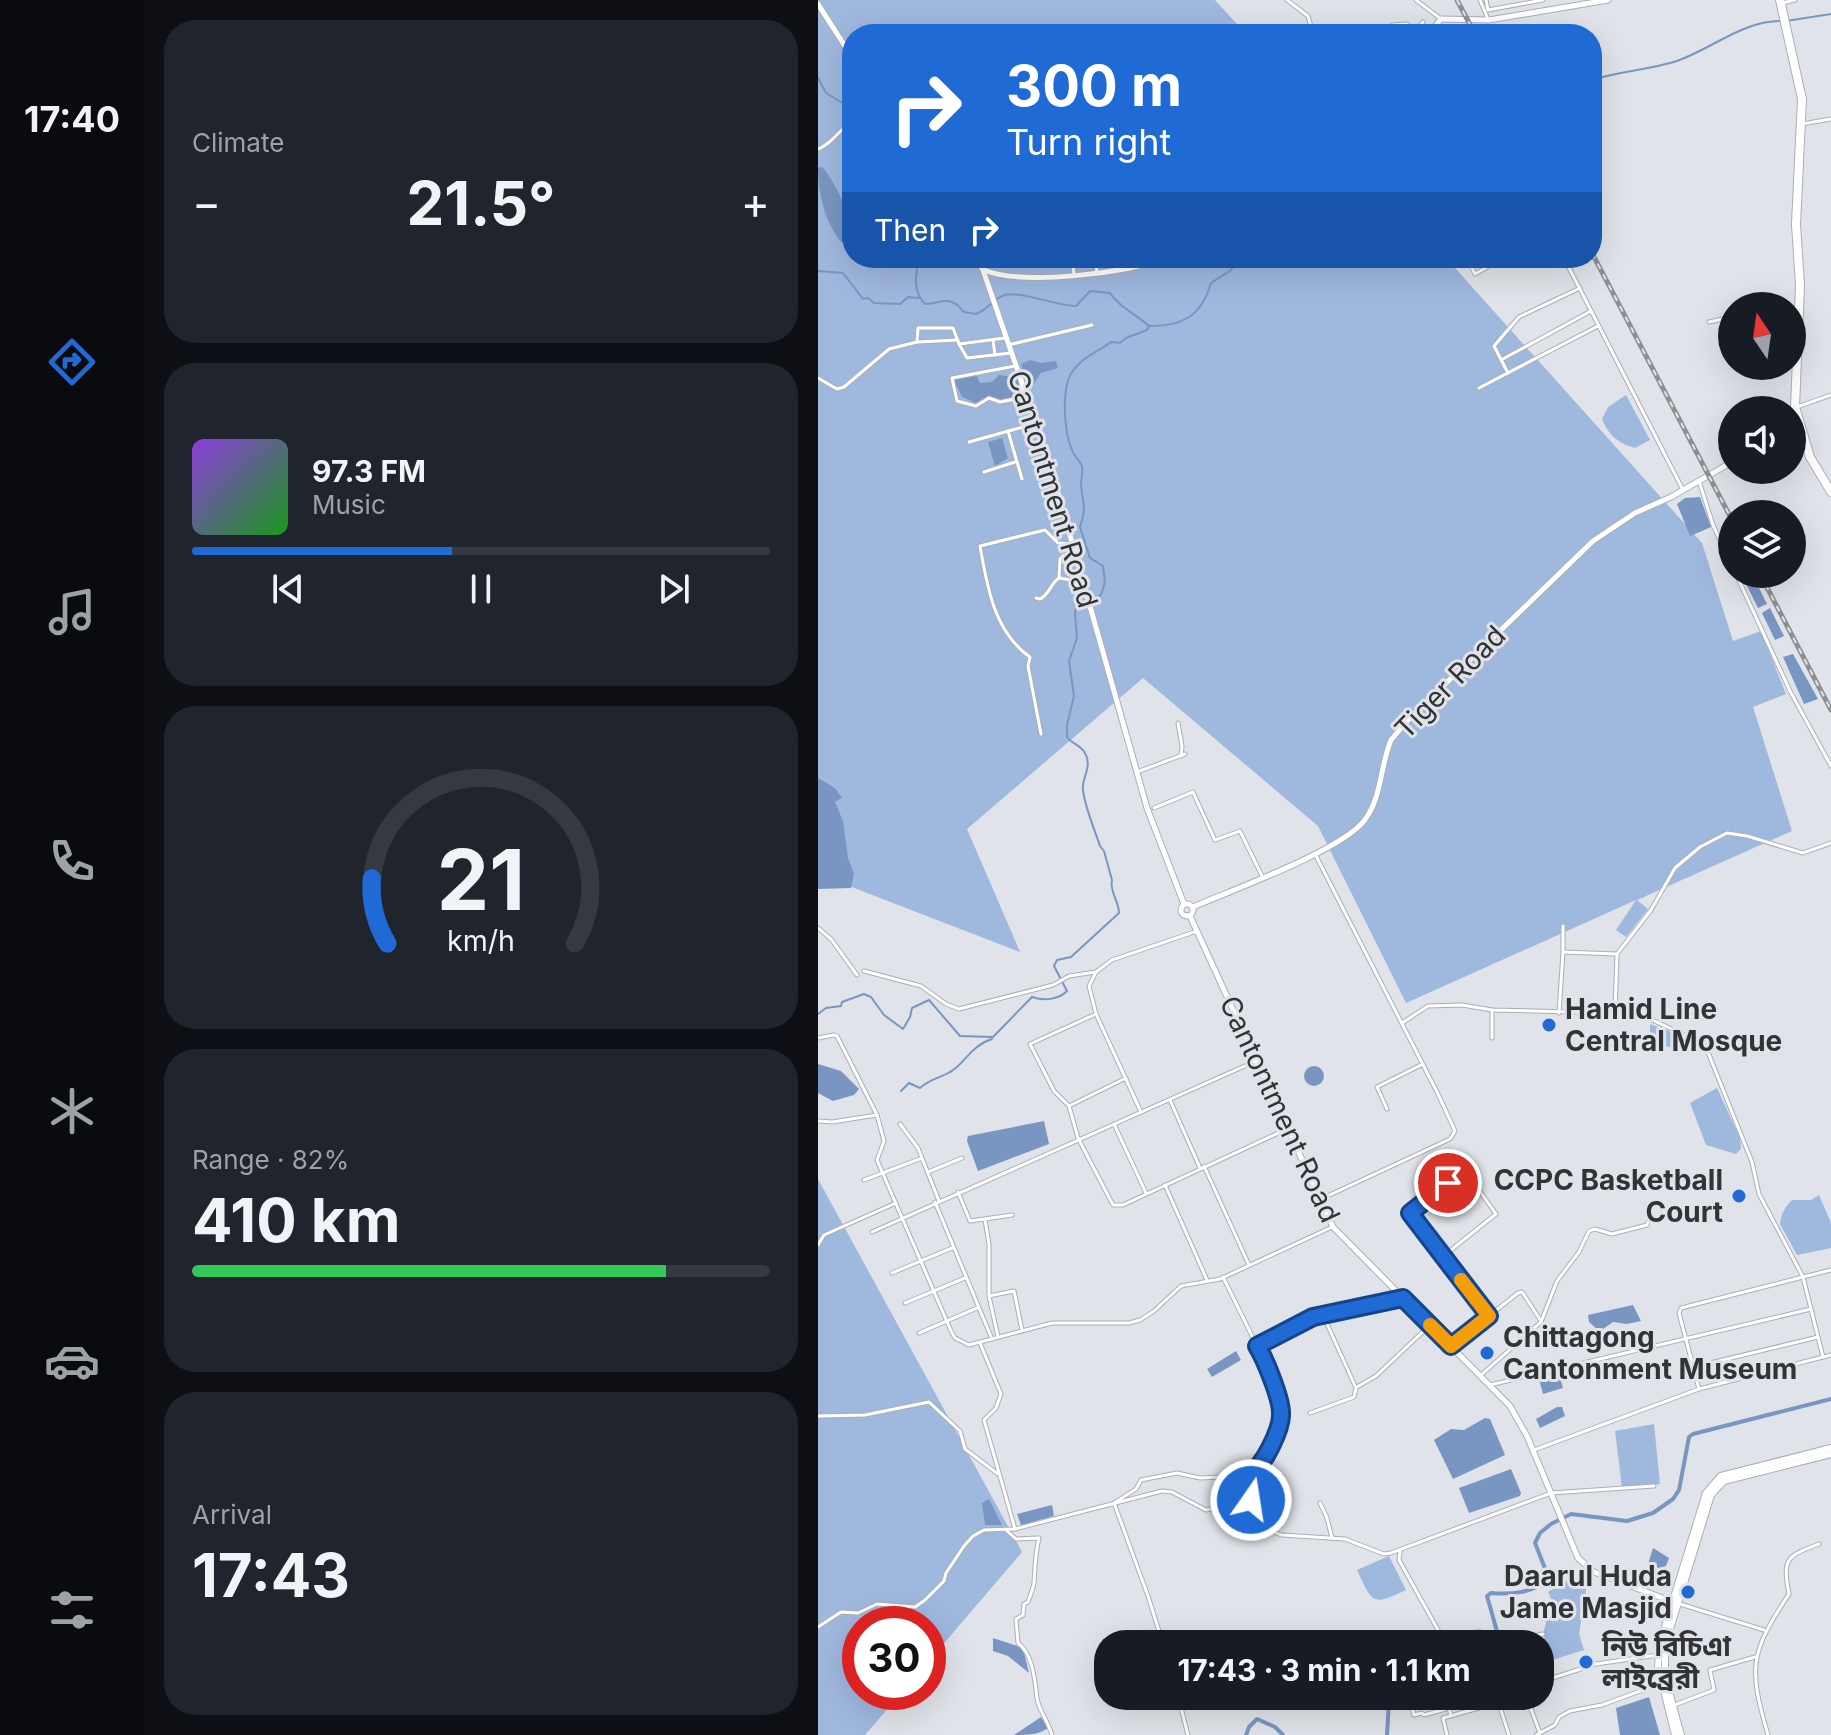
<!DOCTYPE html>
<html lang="en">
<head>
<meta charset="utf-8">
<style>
	body { margin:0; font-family:Inter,"Noto Sans Bengali",sans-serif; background:#20242c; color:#f1f3f6; height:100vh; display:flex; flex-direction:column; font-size:30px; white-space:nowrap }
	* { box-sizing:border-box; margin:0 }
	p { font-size:26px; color:#9ea1a6 }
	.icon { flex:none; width:44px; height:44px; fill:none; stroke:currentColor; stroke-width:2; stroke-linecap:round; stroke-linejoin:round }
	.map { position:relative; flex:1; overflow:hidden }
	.drawer { display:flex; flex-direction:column; gap:20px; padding:20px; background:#0d0f14; width:674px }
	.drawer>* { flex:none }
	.banner { position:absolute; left:24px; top:24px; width:760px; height:244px; border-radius:32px; box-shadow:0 8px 32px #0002; background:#1f6ad5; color:#fff; overflow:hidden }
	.needle { width:52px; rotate:347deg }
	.fabs { position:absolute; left:900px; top:292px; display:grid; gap:16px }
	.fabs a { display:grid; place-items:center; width:88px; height:88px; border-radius:50%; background:#171b24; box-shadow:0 8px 32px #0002; font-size:40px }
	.speed { position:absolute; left:24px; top:1606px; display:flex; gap:16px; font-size:40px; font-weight:700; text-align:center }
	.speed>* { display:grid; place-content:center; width:104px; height:104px; border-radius:50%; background:#171b24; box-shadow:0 8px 32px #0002; line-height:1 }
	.speed .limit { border:12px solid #d22; background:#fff; color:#111 }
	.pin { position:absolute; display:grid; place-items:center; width:68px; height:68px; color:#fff; margin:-34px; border:4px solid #fff; border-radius:50%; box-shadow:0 2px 8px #0007 }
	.me { position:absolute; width:88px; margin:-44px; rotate:13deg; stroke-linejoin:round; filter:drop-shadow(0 0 6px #0008) }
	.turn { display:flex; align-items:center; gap:28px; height:168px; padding:0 32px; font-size:36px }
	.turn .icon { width:104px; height:104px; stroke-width:2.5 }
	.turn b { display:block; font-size:56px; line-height:68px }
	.then { display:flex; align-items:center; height:76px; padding:0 32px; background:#0003; gap:16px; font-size:30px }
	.big { font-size:60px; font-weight:700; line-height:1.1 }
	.drawer .widget { flex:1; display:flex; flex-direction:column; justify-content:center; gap:12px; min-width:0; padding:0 28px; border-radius:32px; background:#20242c }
	.drawer .dial { align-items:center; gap:0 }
	.dial svg { height:208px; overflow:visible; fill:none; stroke:#363941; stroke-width:7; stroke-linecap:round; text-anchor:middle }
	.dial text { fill:#f1f3f6; stroke:none }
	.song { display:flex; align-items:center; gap:24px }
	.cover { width:96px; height:96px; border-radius:12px; background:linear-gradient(135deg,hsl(270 70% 55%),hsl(120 70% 35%)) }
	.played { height:8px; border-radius:4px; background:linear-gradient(90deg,#1f6ad5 45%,#363941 45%) }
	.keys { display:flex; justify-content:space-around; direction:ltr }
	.heat { display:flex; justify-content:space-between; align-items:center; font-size:44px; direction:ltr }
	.charge { height:12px; border-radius:6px; background:linear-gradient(90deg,#34c759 82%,#363941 0) }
	.trip { position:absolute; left:276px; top:1630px; width:460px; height:80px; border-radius:32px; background:#171b24; box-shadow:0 8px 32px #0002; font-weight:700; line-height:80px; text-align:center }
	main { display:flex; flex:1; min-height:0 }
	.tabs { display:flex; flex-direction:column; width:144px; justify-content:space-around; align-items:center; background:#090b0e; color:#9ea1a6 }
	.tabs .icon { width:56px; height:56px }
	.tabs .on { color:#1f6ad5 }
	.tabs b { font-size:36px; color:#f1f3f6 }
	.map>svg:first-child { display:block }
</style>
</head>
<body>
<main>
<nav class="tabs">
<b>17:40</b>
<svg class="icon on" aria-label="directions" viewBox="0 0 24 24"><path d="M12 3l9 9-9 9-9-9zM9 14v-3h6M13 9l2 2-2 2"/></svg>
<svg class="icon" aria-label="music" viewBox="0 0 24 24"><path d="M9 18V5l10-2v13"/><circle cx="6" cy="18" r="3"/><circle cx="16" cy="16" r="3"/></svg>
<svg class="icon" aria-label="phone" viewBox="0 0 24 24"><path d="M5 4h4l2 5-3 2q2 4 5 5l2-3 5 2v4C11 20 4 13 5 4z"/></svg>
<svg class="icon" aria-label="climate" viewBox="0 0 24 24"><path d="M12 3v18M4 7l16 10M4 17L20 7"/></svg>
<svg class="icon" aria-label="car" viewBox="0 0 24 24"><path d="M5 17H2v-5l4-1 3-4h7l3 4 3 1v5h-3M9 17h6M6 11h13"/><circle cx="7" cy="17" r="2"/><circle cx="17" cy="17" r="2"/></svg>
<svg class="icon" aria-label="filters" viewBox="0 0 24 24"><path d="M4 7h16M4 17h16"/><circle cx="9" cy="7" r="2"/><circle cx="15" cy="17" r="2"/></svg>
</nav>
<section class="drawer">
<div class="widget"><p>Climate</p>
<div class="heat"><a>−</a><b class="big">21.5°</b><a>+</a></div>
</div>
<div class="widget">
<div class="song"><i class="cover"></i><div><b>97.3 FM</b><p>Music</p></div></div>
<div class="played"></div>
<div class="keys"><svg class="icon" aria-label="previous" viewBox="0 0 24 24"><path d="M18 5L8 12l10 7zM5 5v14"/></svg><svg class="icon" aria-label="pause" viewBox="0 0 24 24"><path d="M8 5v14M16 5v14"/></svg><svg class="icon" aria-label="next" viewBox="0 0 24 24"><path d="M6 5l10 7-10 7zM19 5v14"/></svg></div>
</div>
<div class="widget dial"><svg viewBox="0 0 100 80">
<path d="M14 69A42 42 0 1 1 86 69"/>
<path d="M14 69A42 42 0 0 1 8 44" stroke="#1f6ad5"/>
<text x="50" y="56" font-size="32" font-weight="700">21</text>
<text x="50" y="72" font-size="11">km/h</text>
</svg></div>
<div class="widget"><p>Range · 82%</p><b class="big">410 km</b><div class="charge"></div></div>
<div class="widget"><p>Arrival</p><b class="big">17:43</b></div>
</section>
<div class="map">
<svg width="1013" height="1735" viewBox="0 0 1013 1735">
	<rect width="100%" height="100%" fill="#e0e3e9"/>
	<g fill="#9fb8de">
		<polygon points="0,0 397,0 428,34 34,34 34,258 628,258 884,543 915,641 943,631 968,694 935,707 974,831 819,900 830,909 808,937 798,930 818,900 588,1003 500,826 325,678 149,829 202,952 0,874"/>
		<path d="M 808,395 L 832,440 L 817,448 C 800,443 791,436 784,419 L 790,407 Z"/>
		<polygon points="832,1024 856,1033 853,1047 832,1045"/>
		<polygon points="899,1088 922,1138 923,1149 918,1154 888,1145 872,1103"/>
		<polygon points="0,1179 204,1552 110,1662 110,1624 42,1624 42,1692 84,1692 47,1735 0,1735"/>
		<path d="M 1001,1195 L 1013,1223 L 1013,1248 L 979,1255 L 962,1224 C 963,1214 967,1207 974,1200 L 993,1200 Z"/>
		<polygon points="836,1424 842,1484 804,1488 797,1431"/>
		<path d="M 571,1556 L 588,1590 C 554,1606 555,1604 539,1570 Z"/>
		<polygon points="767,1569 771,1571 761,1634 766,1650 734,1660 725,1634 728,1623 721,1606 733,1599 730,1592"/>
	</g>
	<g fill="#7996c3">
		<path d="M 4,167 C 17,180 39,227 31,244 L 23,242 C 7,222 0,193 0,168 Z"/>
		<polygon points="212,360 223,363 238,361 240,368 223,373 215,385 208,379 203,364"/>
		<polygon points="181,375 199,378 207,395 182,401 176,397 167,398 158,403 144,397 136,380 137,378 159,376 162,383 174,382"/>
		<polygon points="184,438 190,458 177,466 170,442"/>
		<polygon points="882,497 893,527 872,536 859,504 867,498"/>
		<polygon points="937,580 949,604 940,608 928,584"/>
		<polygon points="952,608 966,636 957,640 944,613"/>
		<polygon points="975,654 1000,699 986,704 965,657"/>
		<polygon points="0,778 17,788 24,798 17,802 25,821 30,858 36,874 33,888 0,889"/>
		<polygon points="0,1064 23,1071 41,1089 36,1095 15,1101 0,1093"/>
		<circle cx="496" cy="1076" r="10"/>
		<polygon points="226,1121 231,1144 160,1171 149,1141 150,1136"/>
		<polygon points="815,1305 823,1321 809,1324 795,1322 785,1329 779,1329 771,1322 770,1315"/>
		<polygon points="418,1351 423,1360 394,1377 389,1369"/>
		<polygon points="741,1373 745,1388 725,1394 721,1379"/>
		<polygon points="739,1407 744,1407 747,1416 722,1428 718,1419"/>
		<polygon points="667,1418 672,1419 687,1455 635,1479 616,1440 633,1429 646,1430"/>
		<polygon points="693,1469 703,1493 702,1496 651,1513 641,1488"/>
		<polygon points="171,1499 184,1525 167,1525 164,1503"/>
		<polygon points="234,1505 236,1516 203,1525 199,1514"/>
		<polygon points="835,1548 851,1558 848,1566 841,1568 830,1564"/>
		<polygon points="175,1638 205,1648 211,1673 190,1656 175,1651"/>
		<polygon points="831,1697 842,1735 802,1735 798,1708"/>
		<path d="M 223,1717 L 230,1728 C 220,1735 209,1735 196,1735 Z"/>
	</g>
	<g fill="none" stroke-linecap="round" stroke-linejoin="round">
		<g stroke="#7996c3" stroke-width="2">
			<polyline points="968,21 1013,14"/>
			<polyline points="0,78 8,93 34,109"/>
			<path d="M 774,80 C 801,71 831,70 859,61 C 893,49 925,21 962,21"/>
			<path d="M 101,258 C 98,275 94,291 107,304 C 125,303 131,294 146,312 L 158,314 C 169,310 174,301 184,296 C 199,289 238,306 258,306 L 272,291 L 292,293 C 302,308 318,314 331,326 C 364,326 383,317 393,283 L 413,270 L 417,262 L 429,258"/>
			<polyline points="0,271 25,273 45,299 50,298 56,303 82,304 90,297 101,298"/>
			<path d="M 0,1014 L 8,1008 L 23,1006 L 24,1002 L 46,994 L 53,997 L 66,1015 L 85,1029 L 92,1017 L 94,1008 L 111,1000 L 142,1036 L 175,1037 L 214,997 C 226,1001 240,1000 249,991 L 236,966 L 239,960 L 253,957 L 301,913 C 301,902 291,890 294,880 L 286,851 L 282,846 C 276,828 268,810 265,791 C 263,778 275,767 267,753 C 263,745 254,744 249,737 L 249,725 L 256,696 L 251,661 L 259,638 L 257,613 L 258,609 L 283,595 L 287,582 L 285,566 L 272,558 L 262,527 C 269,505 265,506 263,485 C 263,479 265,472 264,466 C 262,461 256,456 254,450 C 246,432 243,389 254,372 C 264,357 280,352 293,342 L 302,343 L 308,338 L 329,330 L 331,326"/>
			<path d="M 83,1091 L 91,1083 L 102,1088 C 112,1079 122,1078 132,1072 C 147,1064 152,1046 174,1039"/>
		</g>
		<g stroke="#7996c3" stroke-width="4">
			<path d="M 678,1644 L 680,1635 L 669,1596 L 673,1593 C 697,1595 711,1592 732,1581 L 717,1543 L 722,1533 L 733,1524 L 753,1514 L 809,1521 L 835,1513 L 855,1499 L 861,1490 L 871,1437 L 875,1434 L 1013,1399"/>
			<polyline points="428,1735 431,1727 439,1719 457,1727 465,1735"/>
			<polyline points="569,1735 571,1701 576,1696"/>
		</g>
		<g stroke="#abafb4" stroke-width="5">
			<g id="street">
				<polyline points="469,0 490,16 495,34"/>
				<polyline points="598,0 623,19"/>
				<polyline points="662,0 670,19"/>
				<polyline points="668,0 670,10 725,0"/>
				<polyline points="964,3 977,0"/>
				<polyline points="619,23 625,34"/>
				<polyline points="578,34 575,32 574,25 589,24 598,30 605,22"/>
				<polyline points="984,124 1013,119"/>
				<path d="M 0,149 C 14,144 21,130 34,121"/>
				<polyline points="254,258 256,274"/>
				<polyline points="277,258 279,273"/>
				<polyline points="649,258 657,274 685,258"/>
				<polyline points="746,258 865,490"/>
				<polyline points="891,322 914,317"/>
				<polyline points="175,340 177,355"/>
				<polyline points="99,342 140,340"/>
				<polyline points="141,344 149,358 193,353"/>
				<polyline points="190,345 274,325"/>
				<polyline points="683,360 773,311"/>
				<polyline points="197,366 134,378 139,401 158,406 171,398 182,402 207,397"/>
				<polyline points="690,373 676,346 701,317 762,288"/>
				<polyline points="0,378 19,389 26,387 71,349 99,342 100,328 135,328 141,344 187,338"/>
				<polyline points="661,388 780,326"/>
				<polyline points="979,407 1013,395"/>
				<polyline points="190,431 204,479"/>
				<polyline points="151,442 216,424"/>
				<polyline points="166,472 197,462"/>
				<polyline points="881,481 895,525 914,566"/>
				<polyline points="918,574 972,691 1013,766"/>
				<polyline points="241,577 242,559 246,555 258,565"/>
				<path d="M 218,598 L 222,599 C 232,594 232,584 241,578 L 265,582"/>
				<polyline points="360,723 364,746 363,756"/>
				<path d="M 223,734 L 210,666 L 212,657 C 176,632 169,586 162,546 L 227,530 L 240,543 L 254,544"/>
				<polyline points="319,772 367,754"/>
				<polyline points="336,808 375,792 397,840 422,831 444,876"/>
				<polyline points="497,854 620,1094 637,1131 632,1139 501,1200"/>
				<polyline points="745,926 745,951"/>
				<polyline points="0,928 13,939 39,975"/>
				<polyline points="46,971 103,986 128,1004 141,1009 235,985 251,976 278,972"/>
				<polyline points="674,1010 674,1038"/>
				<polyline points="741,1013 745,952 799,954"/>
				<polyline points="797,1013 799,954 833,910 857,868 882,847 909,833 929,836 985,853 1013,843"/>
				<polyline points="278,1014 212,1044 236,1091 251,1106 260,1138 295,1205 305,1205 469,1129"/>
				<polyline points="584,1023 610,1006 644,1005 674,1010 797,1013 828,1017 875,1039 889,1050 934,1162 941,1194 985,1277 863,1308 861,1313 881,1389"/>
				<polyline points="0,1038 16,1035 19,1036 59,1115 66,1141 59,1160 133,1331 137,1338 151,1345 234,1323 311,1323 322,1320 336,1311 363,1286 402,1279 514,1227"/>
				<polyline points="352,1100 382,1168"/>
				<polyline points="251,1106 308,1078"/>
				<polyline points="569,1109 559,1087 605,1064"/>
				<polyline points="323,1112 278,1014 271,986 278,972 294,960 379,931"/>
				<polyline points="0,1121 14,1122 59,1115"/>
				<polyline points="82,1124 100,1148 121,1201"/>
				<polyline points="296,1124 328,1193"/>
				<polyline points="386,1166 431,1265"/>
				<polyline points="110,1172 144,1158"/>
				<polyline points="46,1180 104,1158"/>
				<polyline points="347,1185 389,1280"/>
				<polyline points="140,1192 152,1221 194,1215"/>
				<polyline points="117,1202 174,1339"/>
				<polyline points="167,1220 171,1244 171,1296"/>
				<polyline points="54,1232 438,1061"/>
				<polyline points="0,1245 6,1235 78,1203"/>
				<polyline points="628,1254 678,1214 651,1176 644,1173 592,1213 671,1316"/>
				<polyline points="74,1273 134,1248"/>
				<polyline points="405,1277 439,1346 495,1317 585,1298"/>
				<polyline points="87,1303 147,1278"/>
				<polyline points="101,1333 159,1308"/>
				<polyline points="180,1337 171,1296 196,1291 204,1330"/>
				<polyline points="162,1343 183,1394 178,1408 166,1420 197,1529"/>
				<polyline points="633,1346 700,1293 704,1292 723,1321"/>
				<polyline points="1005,1357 985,1277 1013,1270"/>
				<polyline points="876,1367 1000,1337"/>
				<polyline points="662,1376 723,1322 739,1281 761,1252 771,1231 777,1229 794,1234 829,1225 831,1219"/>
				<polyline points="672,1385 993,1309"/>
				<polyline points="539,1387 558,1376 612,1325"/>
				<polyline points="492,1413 536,1397 538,1388 505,1315"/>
				<polyline points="0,1416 47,1415 111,1402 142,1431 147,1449 180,1474"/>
				<polyline points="716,1450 881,1389 1013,1355"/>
				<polyline points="432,1473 433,1500"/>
				<polyline points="502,1503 509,1518 514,1538"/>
				<path d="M 187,1529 L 198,1539 L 221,1538 C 217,1554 217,1568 216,1583 C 215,1589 212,1596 210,1602 L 206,1604 L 205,1615 L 198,1619 L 200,1643 C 215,1654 217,1681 219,1698 C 220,1709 231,1723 234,1735"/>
				<polyline points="582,1552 581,1560 625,1639 631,1642 661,1631"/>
				<polyline points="862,1604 946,1630"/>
				<polyline points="0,1627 23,1612 40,1613 59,1604 97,1607 107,1600 126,1581 128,1573 146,1546 155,1536 166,1530 197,1529 344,1491 354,1492 388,1510 433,1500 439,1504 455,1532 464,1535 527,1539 566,1554 573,1553 733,1493 836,1486"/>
				<polyline points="345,1644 330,1596 296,1503 318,1489 323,1480 359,1473 382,1478 403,1477 439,1470 462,1423 463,1411 439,1346"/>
				<polyline points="717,1644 715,1636 725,1634"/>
				<polyline points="722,1663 726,1678"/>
				<polyline points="722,1682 778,1664 840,1655"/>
				<polyline points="360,1696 370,1735"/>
				<polyline points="708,1696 722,1733"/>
				<polyline points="617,1697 593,1704 596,1715 604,1713 606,1715 631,1708 633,1716"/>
				<polyline points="680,1701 691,1735"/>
				<polyline points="854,1706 896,1690 892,1670 937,1657"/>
				<polyline points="629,1735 625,1718 668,1706 690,1696"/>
				<polyline points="718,1735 737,1725 741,1717 752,1711 784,1705 844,1683"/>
				<path d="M 950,1735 C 930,1667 932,1653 971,1594 C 964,1558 969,1556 1001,1544"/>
			</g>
		</g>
		<g stroke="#abafb4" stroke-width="7">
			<g id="secondary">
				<polyline points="0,4 34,57"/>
				<polyline points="611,34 623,19 671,20 790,0"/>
				<polyline points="158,258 165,270 231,461 329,808 366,904"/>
				<path d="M 166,270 C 205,286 310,273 349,258"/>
				<polyline points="974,428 977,426"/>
				<circle cx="369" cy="910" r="6"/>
				<path d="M 375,907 C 414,890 522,851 546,821 C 564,798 562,766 573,740 L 590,720 L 775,541 L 817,513 L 853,497 L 914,462"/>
				<polyline points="372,916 515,1227 692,1406 709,1436 760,1558 776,1572 855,1602"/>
			</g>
		</g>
		<g stroke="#abafb4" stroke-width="8">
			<g id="primary">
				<polyline points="857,1735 840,1666 842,1643 888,1493 903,1476 1013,1448"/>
				<polyline points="863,1735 847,1677 847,1645 893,1495 906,1481 1013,1454"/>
			</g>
		</g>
		<g stroke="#abafb4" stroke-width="10">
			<polyline id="highway" points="962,0 984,99 978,224 982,285 977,407 992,457 1013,492"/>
		</g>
		<use href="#street" stroke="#fff" stroke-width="3"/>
		<use href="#secondary" stroke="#fff" stroke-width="5"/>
		<use href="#primary" stroke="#fff" stroke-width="6"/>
		<use href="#highway" stroke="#fff" stroke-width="8"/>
		<g stroke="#8d8f93" stroke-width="5">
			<g id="rail">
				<polyline points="639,0 657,34"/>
				<polyline points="774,253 914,520"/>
				<polyline points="942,574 1013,710"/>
			</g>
		</g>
		<use href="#rail" stroke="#e0e3e9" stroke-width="2" stroke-dasharray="6" stroke-linecap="butt"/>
	</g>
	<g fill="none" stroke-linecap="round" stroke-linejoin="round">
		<g stroke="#14458a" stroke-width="20">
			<path id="route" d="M 433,1500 L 432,1473 C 445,1468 464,1428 463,1413 C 463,1398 447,1359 439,1346 L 495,1317 L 585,1298 L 633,1346 L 671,1316 L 592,1213 L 630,1183"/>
		</g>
		<use href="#route" stroke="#1f6ad5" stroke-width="14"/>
		<polyline stroke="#f59e0b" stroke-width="14" points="612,1325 633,1346 671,1316 643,1280"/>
	</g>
	<g fill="#1f6ad5" stroke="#e0e3e9" stroke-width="3">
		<circle cx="731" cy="1025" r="8"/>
		<circle cx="921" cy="1196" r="8"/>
		<circle cx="669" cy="1353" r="8"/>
		<circle cx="870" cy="1592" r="8"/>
		<circle cx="768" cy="1662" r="8"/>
	</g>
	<g text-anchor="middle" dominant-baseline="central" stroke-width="6" stroke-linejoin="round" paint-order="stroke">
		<g font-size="28" fill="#323335" stroke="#e0e3e9">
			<text transform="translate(235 489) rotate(73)">Cantontment Road</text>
			<text transform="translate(632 682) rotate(-46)">Tiger Road</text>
			<text transform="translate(462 1109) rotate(65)">Cantontment Road</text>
		</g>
		<g font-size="28" font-weight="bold" fill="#323335" stroke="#e0e3e9" text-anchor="start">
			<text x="747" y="1009">Hamid Line<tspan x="747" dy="32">Central Mosque</tspan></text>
			<text x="905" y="1180" text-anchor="end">CCPC Basketball<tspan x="905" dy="32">Court</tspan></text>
			<text x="685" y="1337">Chittagong<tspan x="685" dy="32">Cantonment Museum</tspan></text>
			<text x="854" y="1576" text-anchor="end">Daarul Huda<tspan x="854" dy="32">Jame Masjid</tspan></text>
			<text x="784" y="1646">নিউ বিচিএা<tspan x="784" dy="32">লাইব্রেরী</tspan></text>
		</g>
	</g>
</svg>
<div class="fabs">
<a><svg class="needle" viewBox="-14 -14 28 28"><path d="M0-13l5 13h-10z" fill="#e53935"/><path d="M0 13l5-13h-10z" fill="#9ea1a6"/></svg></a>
<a><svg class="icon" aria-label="sound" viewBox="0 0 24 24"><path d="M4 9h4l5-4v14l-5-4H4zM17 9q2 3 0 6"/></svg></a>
<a><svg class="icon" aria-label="layers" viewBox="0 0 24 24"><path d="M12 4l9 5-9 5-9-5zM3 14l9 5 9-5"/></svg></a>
</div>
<div class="speed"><div class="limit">30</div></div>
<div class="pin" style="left:630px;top:1183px;background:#d93025"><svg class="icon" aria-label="arrive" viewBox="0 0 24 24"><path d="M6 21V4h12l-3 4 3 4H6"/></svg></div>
<svg class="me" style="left:433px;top:1500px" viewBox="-20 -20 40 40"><circle r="17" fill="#1f6ad5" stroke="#fff" stroke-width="3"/><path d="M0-11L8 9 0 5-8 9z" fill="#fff"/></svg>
<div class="trip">17:43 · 3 min · 1.1 km</div>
<div class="banner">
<div class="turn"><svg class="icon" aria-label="right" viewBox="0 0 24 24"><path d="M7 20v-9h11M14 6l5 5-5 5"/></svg><div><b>300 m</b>Turn right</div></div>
<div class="then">Then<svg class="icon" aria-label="right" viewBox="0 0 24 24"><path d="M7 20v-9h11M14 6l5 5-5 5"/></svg></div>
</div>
</div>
</main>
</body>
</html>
